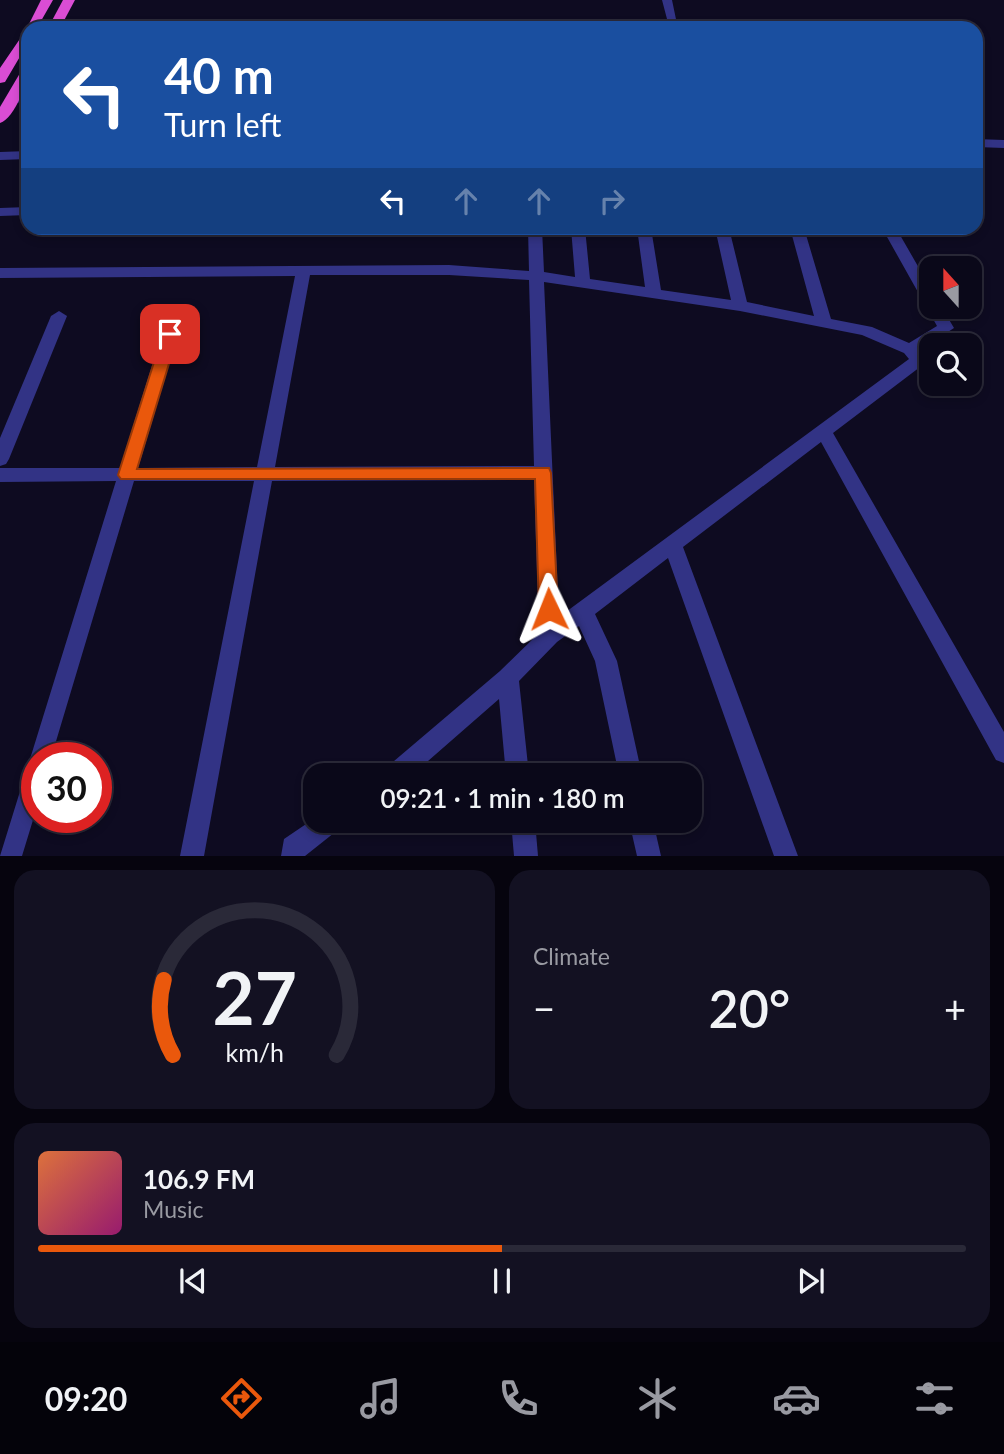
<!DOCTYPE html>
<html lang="en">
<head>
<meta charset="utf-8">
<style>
	body { margin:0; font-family:Lato,sans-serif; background:#131122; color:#f1f3f6; height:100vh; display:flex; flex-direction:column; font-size:26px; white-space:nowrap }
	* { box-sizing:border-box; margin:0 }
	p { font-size:23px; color:#999aa2 }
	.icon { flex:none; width:38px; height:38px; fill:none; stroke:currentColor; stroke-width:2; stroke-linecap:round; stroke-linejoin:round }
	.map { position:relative; height:856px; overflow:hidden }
	.details { display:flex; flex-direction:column; gap:14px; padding:14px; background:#06040e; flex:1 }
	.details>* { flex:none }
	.hud { position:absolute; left:21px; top:21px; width:962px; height:214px; border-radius:21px; box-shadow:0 4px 10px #0003,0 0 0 2px #2a2938; background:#1a4fa0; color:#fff; overflow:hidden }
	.needle { width:46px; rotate:339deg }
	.controls { position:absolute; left:919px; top:256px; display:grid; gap:14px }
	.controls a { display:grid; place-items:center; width:63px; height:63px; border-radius:14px; background:#0a0819; box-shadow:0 4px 10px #0003,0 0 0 2px #2a2938; font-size:35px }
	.speed { position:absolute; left:21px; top:742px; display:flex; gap:14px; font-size:35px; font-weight:700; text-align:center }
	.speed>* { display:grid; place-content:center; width:91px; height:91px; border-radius:50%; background:#0a0819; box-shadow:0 4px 10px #0003,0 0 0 2px #2a2938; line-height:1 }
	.speed .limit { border:10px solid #d22; background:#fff; color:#111 }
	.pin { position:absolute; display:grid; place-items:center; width:60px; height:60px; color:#fff; margin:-30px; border-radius:14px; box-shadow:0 4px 10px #0006 }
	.me { position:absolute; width:77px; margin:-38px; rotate:358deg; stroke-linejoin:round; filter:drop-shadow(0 0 5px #0008) }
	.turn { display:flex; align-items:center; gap:24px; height:147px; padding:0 28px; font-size:32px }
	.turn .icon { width:91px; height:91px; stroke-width:2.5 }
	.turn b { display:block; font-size:49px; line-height:60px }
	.lanes { display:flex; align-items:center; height:66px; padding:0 28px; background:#0003; justify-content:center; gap:35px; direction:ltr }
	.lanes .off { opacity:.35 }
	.big { font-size:52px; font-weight:600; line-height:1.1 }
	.details .tile { flex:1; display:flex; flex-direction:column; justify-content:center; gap:10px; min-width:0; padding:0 24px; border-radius:21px; background:#131122 }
	.details .dial { align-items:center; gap:0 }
	.dial svg { height:182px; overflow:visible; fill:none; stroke:#2a2938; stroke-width:7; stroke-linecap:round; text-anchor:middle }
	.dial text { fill:#f1f3f6; stroke:none }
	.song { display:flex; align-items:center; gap:21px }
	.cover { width:84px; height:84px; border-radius:10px; background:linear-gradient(135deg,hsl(20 70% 55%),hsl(320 70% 35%)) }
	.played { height:7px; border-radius:4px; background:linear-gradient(90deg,#ea580c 50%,#2a2938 50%) }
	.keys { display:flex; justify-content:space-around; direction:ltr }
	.heat { display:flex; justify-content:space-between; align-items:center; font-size:38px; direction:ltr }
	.details .tiles { flex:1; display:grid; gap:14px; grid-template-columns:1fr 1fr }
	.tile:last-child { grid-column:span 2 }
	.trip { position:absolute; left:303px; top:763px; width:399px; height:70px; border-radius:21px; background:#0a0819; box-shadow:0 4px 10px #0003,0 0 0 2px #2a2938; font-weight:600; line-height:70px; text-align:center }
	.tab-bar { display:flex; height:112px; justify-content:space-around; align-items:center; background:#04030a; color:#999aa2 }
	.tab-bar .icon { width:49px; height:49px }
	.tab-bar .selected { color:#ea580c }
	.tab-bar b { font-size:32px; color:#f1f3f6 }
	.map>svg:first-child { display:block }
</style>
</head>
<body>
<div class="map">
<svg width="1004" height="856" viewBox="0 0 1004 856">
	<rect width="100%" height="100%" fill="#0e0b21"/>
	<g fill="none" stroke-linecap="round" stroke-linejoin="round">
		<g fill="#323385" fill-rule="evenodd">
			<polygon points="662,0 672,0 677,24 223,28 229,25 667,19"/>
			<polygon points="28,94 28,102 12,103 6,99 12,95"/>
			<polygon points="976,139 1004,140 1004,148 976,147"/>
			<polygon points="28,151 28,159 0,160 0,152"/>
			<polygon points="28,207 28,215 0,216 0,208"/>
			<path d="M 528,228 L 542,228 L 544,272 L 575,277 L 571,228 L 585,228 L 590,279 L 645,287 L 637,228 L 651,228 L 661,290 L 731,300 L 715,228 L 729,228 L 747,302 L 814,316 L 790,228 L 804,228 L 831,319 L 872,327 L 909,343 L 937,326 L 882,228 L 896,228 L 931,289 L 931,306 L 941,306 L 954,328 L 920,350 L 926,360 L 924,364 L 833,433 L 1004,732 L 1004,763 L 996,760 L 821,442 L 683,547 L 798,856 L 774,856 L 668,558 L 595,614 L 617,661 L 642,775 L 619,775 L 595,661 L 579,626 L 557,642 L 519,681 L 529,775 L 506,775 L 499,699 L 412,775 L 384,775 L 387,767 L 500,671 L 539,633 L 534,480 L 272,481 L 204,856 L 180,856 L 254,481 L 134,481 L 51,758 L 37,758 L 37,807 L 22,856 L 0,856 L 116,481 L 0,482 L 0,468 L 120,468 L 169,311 L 177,306 L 185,311 L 138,468 L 257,467 L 295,276 L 0,278 L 0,268 L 449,265 L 529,271 ZM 310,275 L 449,275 L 529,280 L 534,466 L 275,467 ZM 544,282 L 740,311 L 862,335 L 904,353 L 909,359 L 559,617 Z"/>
			<polygon points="59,311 67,316 9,459 6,464 0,466 0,438 51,316"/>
			<polygon points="315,818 315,821 343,821 339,829 305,856 281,856 284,839"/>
			<polygon points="511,821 535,821 538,856 514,856"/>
			<polygon points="629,821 653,821 661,856 637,856"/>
		</g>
		<g fill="#da4dd4" fill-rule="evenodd">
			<polygon points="41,0 53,0 37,28 28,28 28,43 5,82 0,83 0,68 26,30"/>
			<polygon points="63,0 75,0 60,28 48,28"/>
			<path d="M 28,67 C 28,82 15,118 0,123 L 0,107 L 23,68 Z"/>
		</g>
	</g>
	<polygon fill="#ea580c" stroke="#983908" stroke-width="2" points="170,330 178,334 137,469 549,468 551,473 558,609 555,614 549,616 542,614 539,609 535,479 121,479 118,475 163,334"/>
</svg>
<div class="controls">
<a><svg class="needle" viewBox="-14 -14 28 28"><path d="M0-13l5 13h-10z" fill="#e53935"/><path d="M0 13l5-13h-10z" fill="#999aa2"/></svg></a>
<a><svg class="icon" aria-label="search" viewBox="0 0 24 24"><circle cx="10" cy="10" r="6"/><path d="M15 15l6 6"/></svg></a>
</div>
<div class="speed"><div class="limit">30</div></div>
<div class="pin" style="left:170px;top:334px;background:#d93025"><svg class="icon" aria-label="arrive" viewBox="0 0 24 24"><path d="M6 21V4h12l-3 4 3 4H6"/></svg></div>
<svg class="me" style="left:549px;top:609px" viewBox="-20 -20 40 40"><path d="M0-17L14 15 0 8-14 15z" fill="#ea580c" stroke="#fff" stroke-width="4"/></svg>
<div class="trip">09:21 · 1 min · 180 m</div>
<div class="hud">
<div class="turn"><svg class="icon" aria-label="left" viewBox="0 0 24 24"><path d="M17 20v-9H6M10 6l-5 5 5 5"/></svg><div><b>40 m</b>Turn left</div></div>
<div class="lanes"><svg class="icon" aria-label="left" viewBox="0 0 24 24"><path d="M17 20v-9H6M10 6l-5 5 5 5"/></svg><svg class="icon off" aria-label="ahead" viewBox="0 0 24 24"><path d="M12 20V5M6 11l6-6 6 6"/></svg><svg class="icon off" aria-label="ahead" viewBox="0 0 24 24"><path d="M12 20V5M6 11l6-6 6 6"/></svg><svg class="icon off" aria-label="right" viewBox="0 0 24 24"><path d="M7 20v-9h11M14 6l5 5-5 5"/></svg></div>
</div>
</div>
<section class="details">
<div class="tiles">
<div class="tile dial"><svg viewBox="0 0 100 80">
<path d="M14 69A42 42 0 1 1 86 69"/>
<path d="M14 69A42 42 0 0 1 10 36" stroke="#ea580c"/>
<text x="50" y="56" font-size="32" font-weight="700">27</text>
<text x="50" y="72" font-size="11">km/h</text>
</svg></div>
<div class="tile"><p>Climate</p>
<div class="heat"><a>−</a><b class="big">20°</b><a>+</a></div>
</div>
<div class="tile">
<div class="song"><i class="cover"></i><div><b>106.9 FM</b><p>Music</p></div></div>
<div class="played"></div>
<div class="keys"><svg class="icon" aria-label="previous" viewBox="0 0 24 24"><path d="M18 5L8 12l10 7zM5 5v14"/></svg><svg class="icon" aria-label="pause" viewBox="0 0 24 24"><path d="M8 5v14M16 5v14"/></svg><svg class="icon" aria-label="next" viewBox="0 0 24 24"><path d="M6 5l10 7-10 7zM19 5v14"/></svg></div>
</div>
</div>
</section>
<nav class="tab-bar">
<b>09:20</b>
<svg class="icon selected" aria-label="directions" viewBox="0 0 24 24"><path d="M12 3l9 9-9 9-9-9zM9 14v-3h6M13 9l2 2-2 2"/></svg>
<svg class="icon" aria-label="music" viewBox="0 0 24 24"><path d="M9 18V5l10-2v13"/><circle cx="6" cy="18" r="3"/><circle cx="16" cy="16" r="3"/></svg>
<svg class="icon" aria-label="phone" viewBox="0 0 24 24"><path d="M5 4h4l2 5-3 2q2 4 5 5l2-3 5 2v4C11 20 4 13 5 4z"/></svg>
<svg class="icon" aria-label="climate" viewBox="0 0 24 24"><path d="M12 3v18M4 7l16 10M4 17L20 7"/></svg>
<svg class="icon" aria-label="car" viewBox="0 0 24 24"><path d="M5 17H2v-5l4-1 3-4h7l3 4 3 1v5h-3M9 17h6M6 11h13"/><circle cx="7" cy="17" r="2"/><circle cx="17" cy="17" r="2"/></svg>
<svg class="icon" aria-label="filters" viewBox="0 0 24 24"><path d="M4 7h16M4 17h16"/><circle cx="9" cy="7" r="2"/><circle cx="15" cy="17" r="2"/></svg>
</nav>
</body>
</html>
